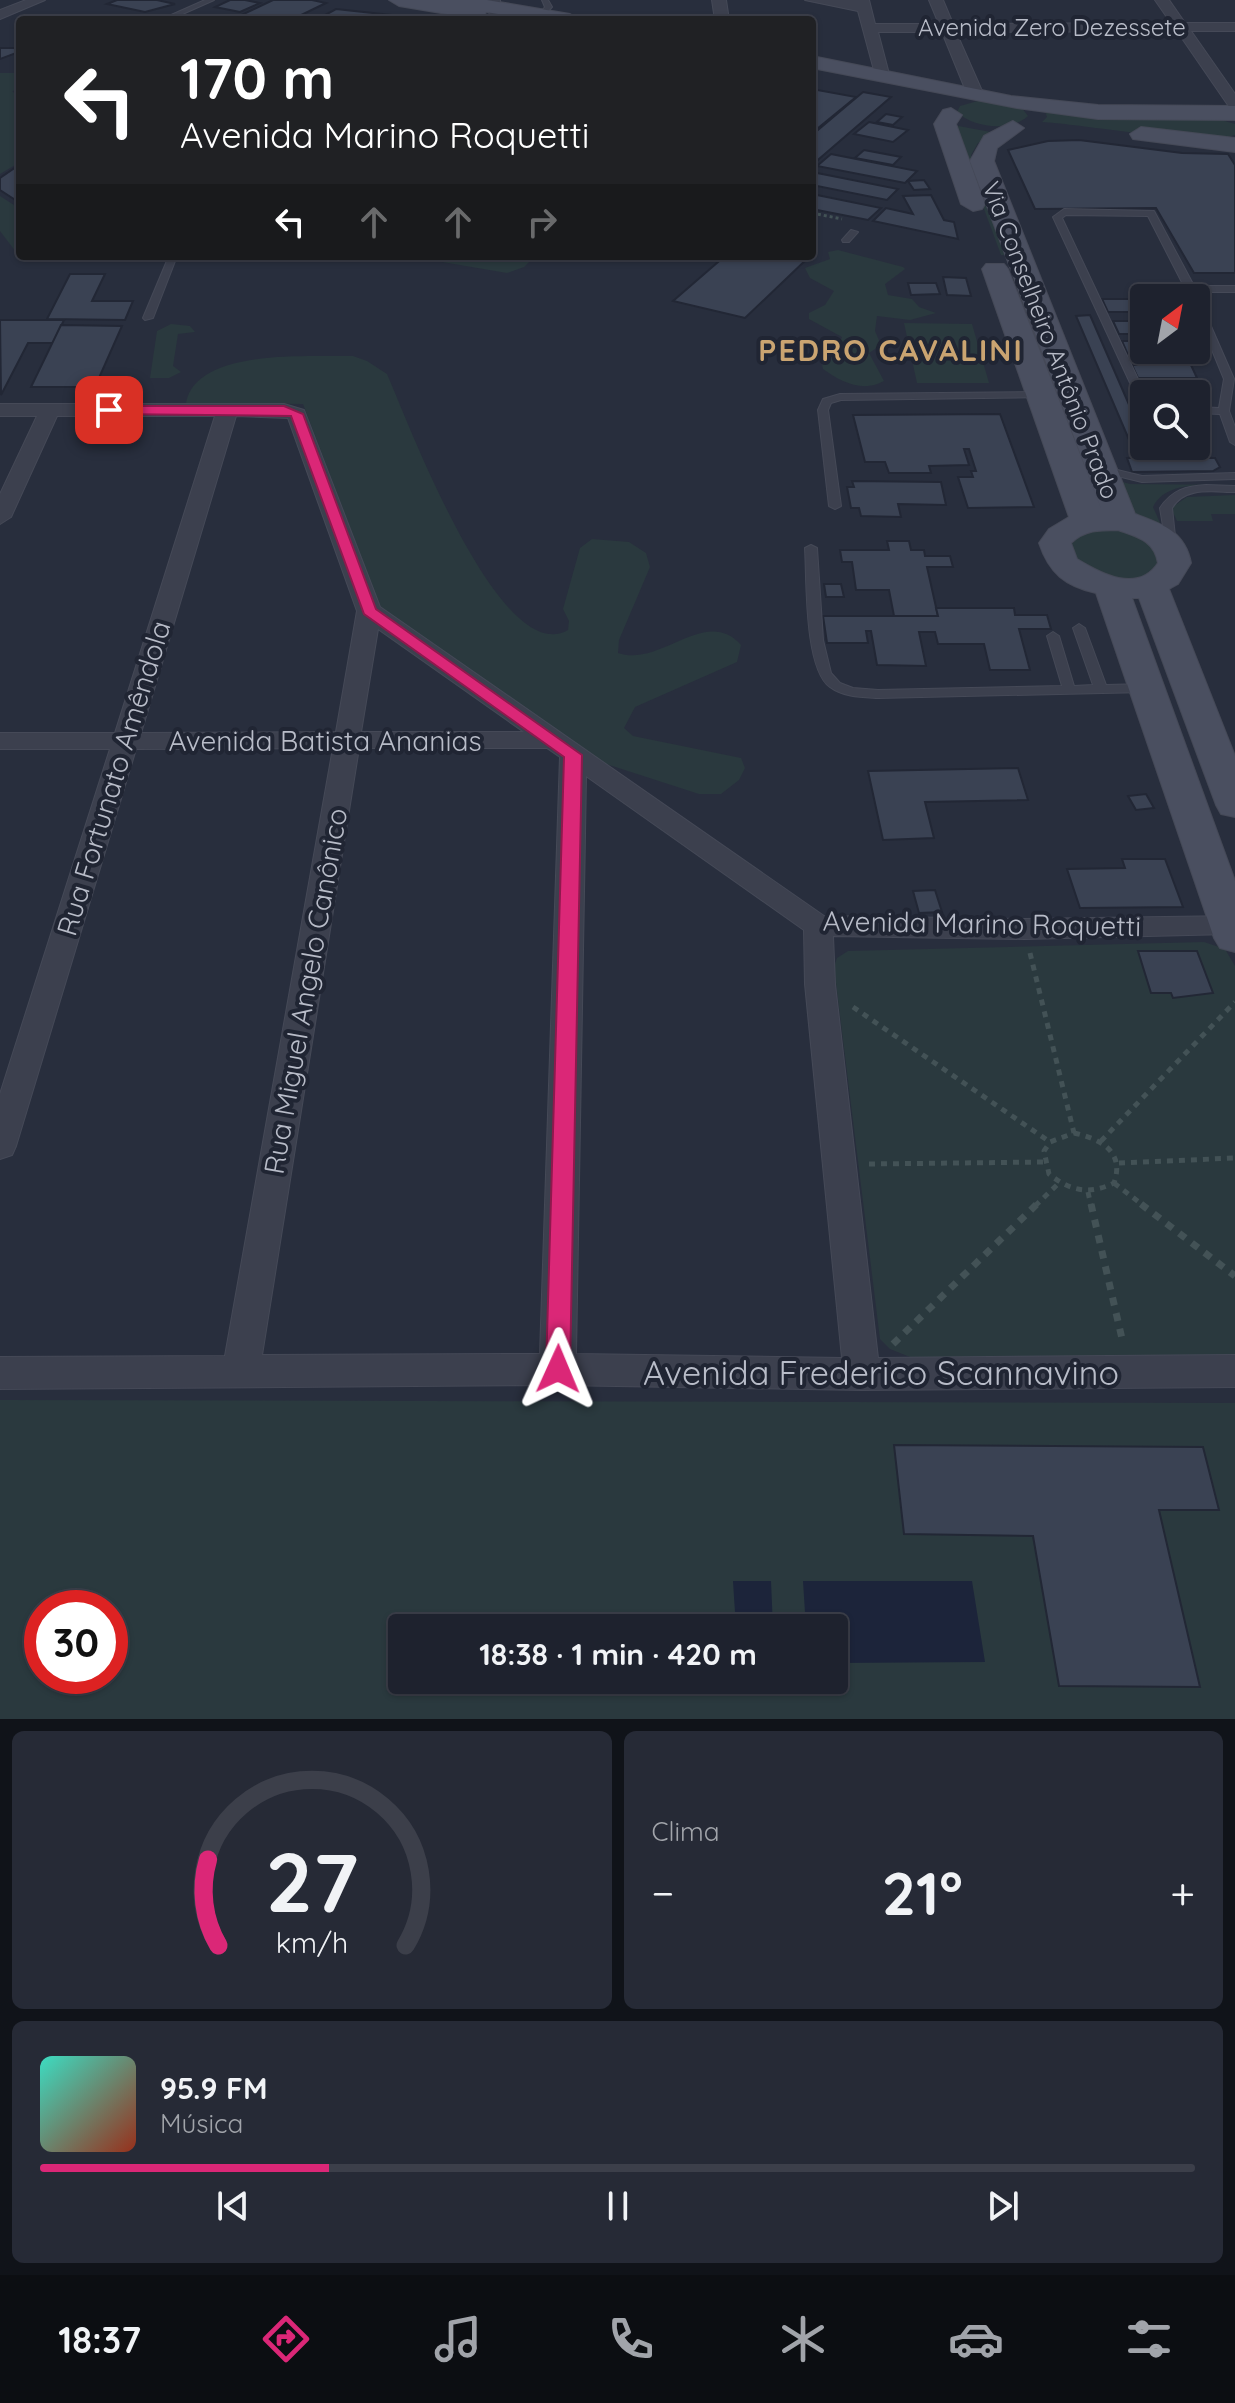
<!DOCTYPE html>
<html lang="pt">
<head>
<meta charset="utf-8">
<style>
	body { margin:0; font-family:Quicksand,sans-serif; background:#262a36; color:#f1f3f6; height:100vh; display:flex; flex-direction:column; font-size:30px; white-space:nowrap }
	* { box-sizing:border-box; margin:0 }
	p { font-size:26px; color:#a1a4aa }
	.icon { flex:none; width:44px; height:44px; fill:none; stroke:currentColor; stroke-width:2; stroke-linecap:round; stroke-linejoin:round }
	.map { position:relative; height:1719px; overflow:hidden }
	.sheet { display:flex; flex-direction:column; gap:12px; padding:12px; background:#101319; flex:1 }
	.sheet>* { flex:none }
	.hud { position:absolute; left:16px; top:16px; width:800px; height:244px; border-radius:8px; box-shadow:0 2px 6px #0004,0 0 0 2px #3c3f4a; background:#202124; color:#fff; overflow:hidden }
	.needle { width:52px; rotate:32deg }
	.buttons { position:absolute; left:1130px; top:284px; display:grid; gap:16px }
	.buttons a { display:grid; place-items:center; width:80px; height:80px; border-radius:8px; background:#1e222e; box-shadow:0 2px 6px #0004,0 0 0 2px #3c3f4a; font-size:40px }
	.speed { position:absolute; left:24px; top:1590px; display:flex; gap:16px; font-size:40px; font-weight:700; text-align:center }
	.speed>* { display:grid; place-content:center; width:104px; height:104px; border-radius:50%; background:#1e222e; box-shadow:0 2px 6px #0004,0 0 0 2px #3c3f4a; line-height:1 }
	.speed .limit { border:12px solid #d22; background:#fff; color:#111 }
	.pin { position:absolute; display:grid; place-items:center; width:68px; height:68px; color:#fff; margin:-34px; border-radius:16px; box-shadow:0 4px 12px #0006 }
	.me { position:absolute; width:88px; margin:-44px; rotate:1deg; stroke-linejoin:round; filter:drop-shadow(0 0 6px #0008) }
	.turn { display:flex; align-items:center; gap:28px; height:168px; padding:0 32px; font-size:36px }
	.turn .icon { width:104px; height:104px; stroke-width:2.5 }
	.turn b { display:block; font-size:56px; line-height:68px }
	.lanes { display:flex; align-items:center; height:76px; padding:0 32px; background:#0003; justify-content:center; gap:40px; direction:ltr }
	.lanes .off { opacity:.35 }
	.big { font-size:60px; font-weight:700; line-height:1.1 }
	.sheet .tile { flex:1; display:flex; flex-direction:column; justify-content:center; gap:12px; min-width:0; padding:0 28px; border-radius:12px; background:#262a36 }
	.sheet .dial { align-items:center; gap:0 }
	.dial svg { height:208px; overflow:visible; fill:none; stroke:#3c3f4a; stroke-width:7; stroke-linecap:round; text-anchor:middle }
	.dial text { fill:#f1f3f6; stroke:none }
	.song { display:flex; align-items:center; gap:24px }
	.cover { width:96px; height:96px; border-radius:12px; background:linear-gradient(135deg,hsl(170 70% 55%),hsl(10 70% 35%)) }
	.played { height:8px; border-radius:4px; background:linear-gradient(90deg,#db2777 25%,#3c3f4a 25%) }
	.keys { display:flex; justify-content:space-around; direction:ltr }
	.heat { display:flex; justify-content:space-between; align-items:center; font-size:44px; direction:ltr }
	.sheet .tiles { flex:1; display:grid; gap:12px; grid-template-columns:1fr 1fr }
	.tile:last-child { grid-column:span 2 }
	.trip { position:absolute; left:388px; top:1614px; width:460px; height:80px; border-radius:8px; background:#1e222e; box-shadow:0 2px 6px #0004,0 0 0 2px #3c3f4a; font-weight:700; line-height:80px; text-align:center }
	.dock { display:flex; height:128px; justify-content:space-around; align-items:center; background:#0c0e12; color:#a1a4aa }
	.dock .icon { width:56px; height:56px }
	.dock .selected { color:#db2777 }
	.dock b { font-size:36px; color:#f1f3f6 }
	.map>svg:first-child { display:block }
</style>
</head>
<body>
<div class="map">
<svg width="1235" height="1719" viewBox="0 0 1235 1719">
	<rect width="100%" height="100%" fill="#282e3d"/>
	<g fill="#2a393e" fill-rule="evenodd">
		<polygon points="0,73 20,73 20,90 12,91 20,98 20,162 0,174"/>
		<path d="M 981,100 L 1021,107 L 1028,116 C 1011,132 973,128 957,112 L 960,106 Z"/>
		<path d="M 1045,111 L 1211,117 L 1235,124 L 1235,135 C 1207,147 1082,124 1042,122 L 1047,117 Z"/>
		<polygon points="953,125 996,133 978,143 971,155 1009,255 1001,255"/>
		<polygon points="0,196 20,209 20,252 16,252 0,231"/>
		<path d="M 838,250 L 903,267 L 905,269 L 885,284 L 888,295 L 912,299 L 919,307 L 936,313 L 910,320 L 877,316 L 875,331 L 881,345 L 869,353 L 884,381 C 863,393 841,382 823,369 L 822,364 L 838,347 L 842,337 L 809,319 L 809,313 L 825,305 L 834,291 L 810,278 L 805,268 L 830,259 L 828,252 Z"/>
		<polygon points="407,256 535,256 524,267 507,273"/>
		<polygon points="904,323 972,324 989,383 917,383"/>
		<polygon points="171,324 190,326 195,332 178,334 173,366 181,372 169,378 150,378 157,331"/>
		<path d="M 353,356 L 367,361 L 387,374 C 407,419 500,670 568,630 L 569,621 L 563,609 L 580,548 L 592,539 L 629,542 L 646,553 L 650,567 L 619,640 L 618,653 C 660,668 706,605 741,645 L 737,662 L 635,707 L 624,728 L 633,736 L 741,758 L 745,768 L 739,780 L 721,794 L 699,794 L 597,761 L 380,607 L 303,404 L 186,403 C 196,347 312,357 353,356 Z"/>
		<path d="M 1115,480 L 1130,484 L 1235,485 C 1209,486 1166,479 1153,507 L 1161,525 L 1131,519 Z"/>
		<polygon points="1235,495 1235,514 1211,514 1213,521 1177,521 1171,508 1187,497"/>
		<path d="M 1109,528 L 1138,532 L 1170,559 C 1162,565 1153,574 1143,578 C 1120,590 1081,570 1070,549 C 1074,532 1094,530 1109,528 Z"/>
		<polygon points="1204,942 1225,949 1235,966 1235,1358 910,1357 890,1349 880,1339 834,967 837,958 848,951"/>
		<path d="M 0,1400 L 1235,1403 L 1235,1719 L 0,1719 ZM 42,1608 L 110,1608 L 110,1676 L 42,1676 ZM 402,1628 L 834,1628 L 834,1680 L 402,1680 Z"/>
	</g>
	<g fill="#1c243a">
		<polygon points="733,1581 771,1581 773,1628 736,1628"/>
		<polygon points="803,1581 972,1581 985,1662 834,1663 834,1628 806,1628"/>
	</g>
	<g fill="#3a4253" stroke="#222735" stroke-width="2">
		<polygon points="117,0 157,0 175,4 145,12 107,4"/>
		<polygon points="230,0 245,0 260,3 240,12 215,7"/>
		<polygon points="273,0 312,0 326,3 291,20 231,20"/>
		<polygon points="336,9 391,15 386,18 400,20 316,20"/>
		<polygon points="0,48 14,48 19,52 0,59"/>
		<polygon points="812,89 856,97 812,133"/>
		<polygon points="863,92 891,97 812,165 812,135"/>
		<polygon points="886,114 902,117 893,125 877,122"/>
		<polygon points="869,122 908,130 893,142 854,134"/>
		<polygon points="1079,140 1182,153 1228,154 1235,165 1235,273 1194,273 1156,208 1035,209 1008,150 1048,141"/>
		<polygon points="864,150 901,157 893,165 855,158"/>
		<polygon points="831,154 917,171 905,183 817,166"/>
		<polygon points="19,165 20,165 20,203 0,190 0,178"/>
		<polygon points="812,172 898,189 887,200 812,185"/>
		<polygon points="924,180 930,189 914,190 908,181"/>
		<polygon points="812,194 881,208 868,220 812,209"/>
		<polygon points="931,195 944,220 954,222 958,239 873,221 886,208 913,214 903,196"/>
		<polygon points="725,256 810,256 745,318 673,301"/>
		<polygon points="70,274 105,274 92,301 133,301 125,320 47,319"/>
		<polygon points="943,277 966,278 971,296 947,295"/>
		<polygon points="908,283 936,283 940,294 911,295"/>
		<polygon points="1102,299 1144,299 1144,312 1108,312"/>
		<polygon points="1090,315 1144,439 1144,446 1152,456 1136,456 1076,316"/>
		<polygon points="0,320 64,320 53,343 28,343 1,395"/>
		<polygon points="1113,321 1144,321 1144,334 1119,334"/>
		<polygon points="61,325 122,326 95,387 31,387"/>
		<polygon points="1122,341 1144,341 1144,350 1196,350 1196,341 1203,341 1210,355 1128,355"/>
		<polygon points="1132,365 1191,365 1197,378 1138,378"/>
		<polygon points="1142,387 1201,387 1208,402 1196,402 1196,394 1145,394"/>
		<polygon points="1000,414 1034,507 968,508 958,477 973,477 971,471 976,471 969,449 964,449 969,465 929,466 931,473 889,473 885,462 865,462 853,415"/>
		<polygon points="1127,458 1215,458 1220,467 1213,471 1132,472"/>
		<polygon points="852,481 941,482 946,505 898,504 901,517 861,516 859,508 851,508 847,487 854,487"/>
		<polygon points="887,541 909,541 911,550 924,550 925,556 950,556 953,567 927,567 938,616 894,616 889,590 856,590 852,562 842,562 840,550 889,550"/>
		<polygon points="824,584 841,584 844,597 826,597"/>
		<polygon points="936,608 1014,608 1015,615 1047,615 1051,629 1019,629 1030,670 990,670 984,644 938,644 935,632 919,632 926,666 877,665 871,631 866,631 868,643 827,643 823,616 938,616"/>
		<polygon points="1018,768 1028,800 925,802 934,838 883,840 868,771"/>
		<polygon points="1146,794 1154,808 1136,810 1128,796"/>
		<polygon points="1122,859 1165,859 1183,907 1080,908 1067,869 1125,868"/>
		<polygon points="935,890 942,912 919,913 913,891"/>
		<polygon points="1138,951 1197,951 1213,993 1173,998 1171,993 1151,993"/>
		<polygon points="894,1445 1203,1447 1219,1510 1159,1510 1200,1687 1059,1686 1033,1536 904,1534"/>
	</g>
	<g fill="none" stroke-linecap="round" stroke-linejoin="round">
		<g stroke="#454957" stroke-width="2">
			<g id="lane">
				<polygon points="205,0 214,0 169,20 160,20"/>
				<polygon points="542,0 548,0 552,7 542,17 539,15 545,7"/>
				<polygon points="1064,209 1154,211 1194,286 1235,286 1235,292 1196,292 1234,379 1229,411 1235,427 1235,445 1230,442 1220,414 1196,413 1196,407 1219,408 1224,379 1196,311 1196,298 1190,298 1148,216 1066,215 1062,218 1145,394 1144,405 1139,402 1053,217"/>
				<polygon points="851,230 858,232 849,242 843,242 842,240"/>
				<polygon points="169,256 177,256 153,318 145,320 143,318"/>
				<polygon points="1041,392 1046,395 1045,397 841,400 831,403 828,410 841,506 835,509 829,506 818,410 823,399 840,394"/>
				<polygon points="1105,467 1142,476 1235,473 1235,479 1142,482 1101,472 1100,470"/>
				<path d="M 1206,485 L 1235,486 L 1235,492 C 1213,492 1185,486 1172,508 L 1175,536 L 1169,539 L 1165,538 L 1160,508 C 1172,490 1186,486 1206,485 Z"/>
				<path d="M 811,545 L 817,548 L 823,640 L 831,673 L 840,683 L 853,688 L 878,690 L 1062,686 L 1047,636 L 1053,632 L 1059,636 L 1074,686 L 1093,685 L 1073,628 L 1079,624 L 1085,628 L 1106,685 L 1146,684 L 1152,688 L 1146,692 L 878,698 C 862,697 843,697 830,687 C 804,668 807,579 805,548 Z"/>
			</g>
		</g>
		<g stroke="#454957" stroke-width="2">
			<g id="street">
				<polygon points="26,0 45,0 0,19 0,10"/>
				<polygon points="486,0 500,0 501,19 491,19"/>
				<polygon points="712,0 726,0 729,20 715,20"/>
				<polygon points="805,0 869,0 875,24 939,24 929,0 943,0 953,24 1171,23 1155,0 1169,0 1185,23 1235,23 1235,31 1191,31 1235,94 1235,110 1230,108 1177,31 956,32 982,91 974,96 966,91 942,32 878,32 889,74 882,78 875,74 858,11"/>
				<path d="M 0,404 L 284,404 L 304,410 L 380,607 L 824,916 L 1024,919 L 1235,916 L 1235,932 L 1230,934 L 1024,939 L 833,936 L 835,984 L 878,1358 L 1235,1355 L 1235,1387 L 862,1390 L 558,1385 L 0,1389 L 0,1357 L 225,1356 L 333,748 L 136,749 L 16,1146 L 12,1155 L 0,1159 L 0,1094 L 110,749 L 0,749 L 0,733 L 115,733 L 215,416 L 57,416 L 11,517 L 0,524 L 0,494 L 37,416 L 0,416 ZM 236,416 L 288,418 L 357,611 L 336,732 L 141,733 ZM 378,629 L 524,732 L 361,732 ZM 359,748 L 547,748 L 560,757 L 540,1354 L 262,1355 ZM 586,776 L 804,930 L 805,984 L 842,1358 L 576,1354 Z"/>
			</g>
		</g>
		<g stroke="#454957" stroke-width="2">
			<g id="secondary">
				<polygon points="389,0 487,0 570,14 580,20 535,20 486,12 484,17 477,19 399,6"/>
				<polygon points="812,56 1011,96 1098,105 1235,106 1235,120 1098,119 1017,108 812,68"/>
				<polygon points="951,108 962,115 956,124 985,204 982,209 973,211 961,204 934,124 943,110"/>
				<path d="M 1013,121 L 1024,128 L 997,148 L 994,161 L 1135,514 C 1162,524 1185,531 1191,563 L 1178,584 L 1169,589 L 1235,756 L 1235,817 L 1221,814 L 1216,805 L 1139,598 L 1132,598 L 1235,881 L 1235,952 L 1220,948 L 1214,938 L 1096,593 C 1065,586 1049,573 1039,543 L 1049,529 L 1069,517 L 982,269 L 986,264 L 1004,264 L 1008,269 L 1102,511 L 970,161 L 984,136 ZM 1118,530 C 1137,537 1154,540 1158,563 C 1138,594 1100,573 1077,559 L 1071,543 C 1085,530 1099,530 1118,530 Z"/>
				<polygon points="1141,127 1235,138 1235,152 1133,139 1130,134"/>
			</g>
		</g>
		<polyline stroke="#435256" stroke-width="3" stroke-dasharray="3 3" stroke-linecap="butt" points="812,213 842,219"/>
		<g stroke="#435256" stroke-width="5" stroke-dasharray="6 6" stroke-linecap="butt">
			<polyline points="1030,953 1074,1133"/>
			<polyline points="853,1007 1050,1142"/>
			<path d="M 1074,1133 C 1101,1139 1125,1152 1114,1183 C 1089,1195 1070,1191 1049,1174 L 1044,1151 L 1050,1142 Z"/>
			<polyline points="1101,1141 1235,1002"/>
			<polyline points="1119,1163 1235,1158"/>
			<polyline points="869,1164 1044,1162"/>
			<polyline points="1114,1183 1144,1206"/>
			<polyline points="1088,1192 1091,1206"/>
			<polyline points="1035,1206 1059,1183"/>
		</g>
		<g stroke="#435256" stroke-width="7" stroke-dasharray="8 8" stroke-linecap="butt">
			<polyline points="1091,1204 1123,1343"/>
			<polyline points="1141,1204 1235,1276"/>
			<polyline points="893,1344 1037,1204"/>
		</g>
		<use href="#lane" fill="#3c404e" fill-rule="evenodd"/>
		<use href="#street" fill="#3c404e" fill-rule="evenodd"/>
		<use href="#secondary" fill="#4a4f60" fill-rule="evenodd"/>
	</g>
	<polygon fill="#db2777" stroke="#8e194d" stroke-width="2" points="284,406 303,414 376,609 582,755 570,1369 566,1376 558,1379 549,1376 546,1369 564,757 364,614 291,416 109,414 102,410 109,406"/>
	<g text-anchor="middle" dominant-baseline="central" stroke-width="8" stroke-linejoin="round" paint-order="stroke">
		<g font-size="24" fill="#b8bcc8" stroke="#202533">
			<text x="1052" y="27">Avenida Zero Dezessete</text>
			<text transform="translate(1051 340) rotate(69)">Via Conselheiro Antônio Prado</text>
		</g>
		<g font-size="28" fill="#b8bcc8" stroke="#202533">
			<text x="325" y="740">Avenida Batista Ananias</text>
			<text transform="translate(113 778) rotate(-73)">Rua Fortunato Amêndola</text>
			<text transform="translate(982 923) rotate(1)">Avenida Marino Roquetti</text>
			<text transform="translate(305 991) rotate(-80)">Rua Miguel Angelo Canônico</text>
		</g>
		<g font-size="30" font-weight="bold" letter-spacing="2" fill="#caa471" stroke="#202533">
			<text x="891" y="350">PEDRO CAVALINI</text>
		</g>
		<g font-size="34" fill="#b8bcc8" stroke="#202533">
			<text x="881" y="1372">Avenida Frederico Scannavino</text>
		</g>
	</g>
</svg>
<div class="buttons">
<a><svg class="needle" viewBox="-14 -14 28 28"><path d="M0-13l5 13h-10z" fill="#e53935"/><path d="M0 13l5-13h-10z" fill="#a1a4aa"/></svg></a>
<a><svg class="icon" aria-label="search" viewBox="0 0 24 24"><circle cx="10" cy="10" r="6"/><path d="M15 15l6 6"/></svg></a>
</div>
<div class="speed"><div class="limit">30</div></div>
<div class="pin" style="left:109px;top:410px;background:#d93025"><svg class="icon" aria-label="arrive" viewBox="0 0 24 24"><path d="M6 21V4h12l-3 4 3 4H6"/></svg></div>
<svg class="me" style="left:558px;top:1369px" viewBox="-20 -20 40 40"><path d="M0-17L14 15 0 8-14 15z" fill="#db2777" stroke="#fff" stroke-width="4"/></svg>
<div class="trip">18:38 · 1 min · 420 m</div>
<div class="hud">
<div class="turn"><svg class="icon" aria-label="left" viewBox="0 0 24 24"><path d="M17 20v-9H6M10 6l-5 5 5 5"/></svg><div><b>170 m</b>Avenida Marino Roquetti</div></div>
<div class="lanes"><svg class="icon" aria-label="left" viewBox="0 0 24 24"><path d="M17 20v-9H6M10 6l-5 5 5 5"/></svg><svg class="icon off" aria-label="ahead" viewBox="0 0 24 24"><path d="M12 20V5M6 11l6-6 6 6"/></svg><svg class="icon off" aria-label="ahead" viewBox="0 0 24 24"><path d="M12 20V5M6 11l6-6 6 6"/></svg><svg class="icon off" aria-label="right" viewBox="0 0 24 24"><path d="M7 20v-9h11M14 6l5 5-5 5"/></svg></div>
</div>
</div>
<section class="sheet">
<div class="tiles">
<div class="tile dial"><svg viewBox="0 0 100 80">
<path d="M14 69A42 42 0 1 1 86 69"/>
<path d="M14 69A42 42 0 0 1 10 36" stroke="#db2777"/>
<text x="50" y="56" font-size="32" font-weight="700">27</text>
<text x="50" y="72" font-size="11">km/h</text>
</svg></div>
<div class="tile"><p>Clima</p>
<div class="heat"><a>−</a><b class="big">21°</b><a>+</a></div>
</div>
<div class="tile">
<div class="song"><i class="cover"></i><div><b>95.9 FM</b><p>Música</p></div></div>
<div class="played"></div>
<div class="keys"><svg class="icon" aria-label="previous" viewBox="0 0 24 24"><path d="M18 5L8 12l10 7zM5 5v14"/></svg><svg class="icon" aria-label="pause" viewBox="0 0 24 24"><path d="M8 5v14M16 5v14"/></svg><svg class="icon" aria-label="next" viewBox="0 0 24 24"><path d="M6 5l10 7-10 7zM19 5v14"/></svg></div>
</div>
</div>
</section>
<nav class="dock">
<b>18:37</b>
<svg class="icon selected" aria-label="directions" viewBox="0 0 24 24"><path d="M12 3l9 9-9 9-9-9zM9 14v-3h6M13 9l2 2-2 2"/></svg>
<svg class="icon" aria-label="music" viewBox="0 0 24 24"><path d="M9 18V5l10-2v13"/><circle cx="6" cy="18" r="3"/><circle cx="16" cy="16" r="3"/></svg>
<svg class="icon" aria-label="phone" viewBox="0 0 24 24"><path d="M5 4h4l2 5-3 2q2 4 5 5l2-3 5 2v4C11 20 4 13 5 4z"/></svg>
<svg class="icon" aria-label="climate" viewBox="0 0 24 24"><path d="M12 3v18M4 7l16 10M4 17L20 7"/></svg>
<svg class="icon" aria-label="car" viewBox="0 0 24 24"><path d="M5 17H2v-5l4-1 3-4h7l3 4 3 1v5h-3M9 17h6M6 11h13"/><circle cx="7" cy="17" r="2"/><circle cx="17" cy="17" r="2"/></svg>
<svg class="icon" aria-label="filters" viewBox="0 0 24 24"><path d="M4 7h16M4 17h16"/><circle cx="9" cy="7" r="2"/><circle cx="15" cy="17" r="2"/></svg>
</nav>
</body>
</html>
